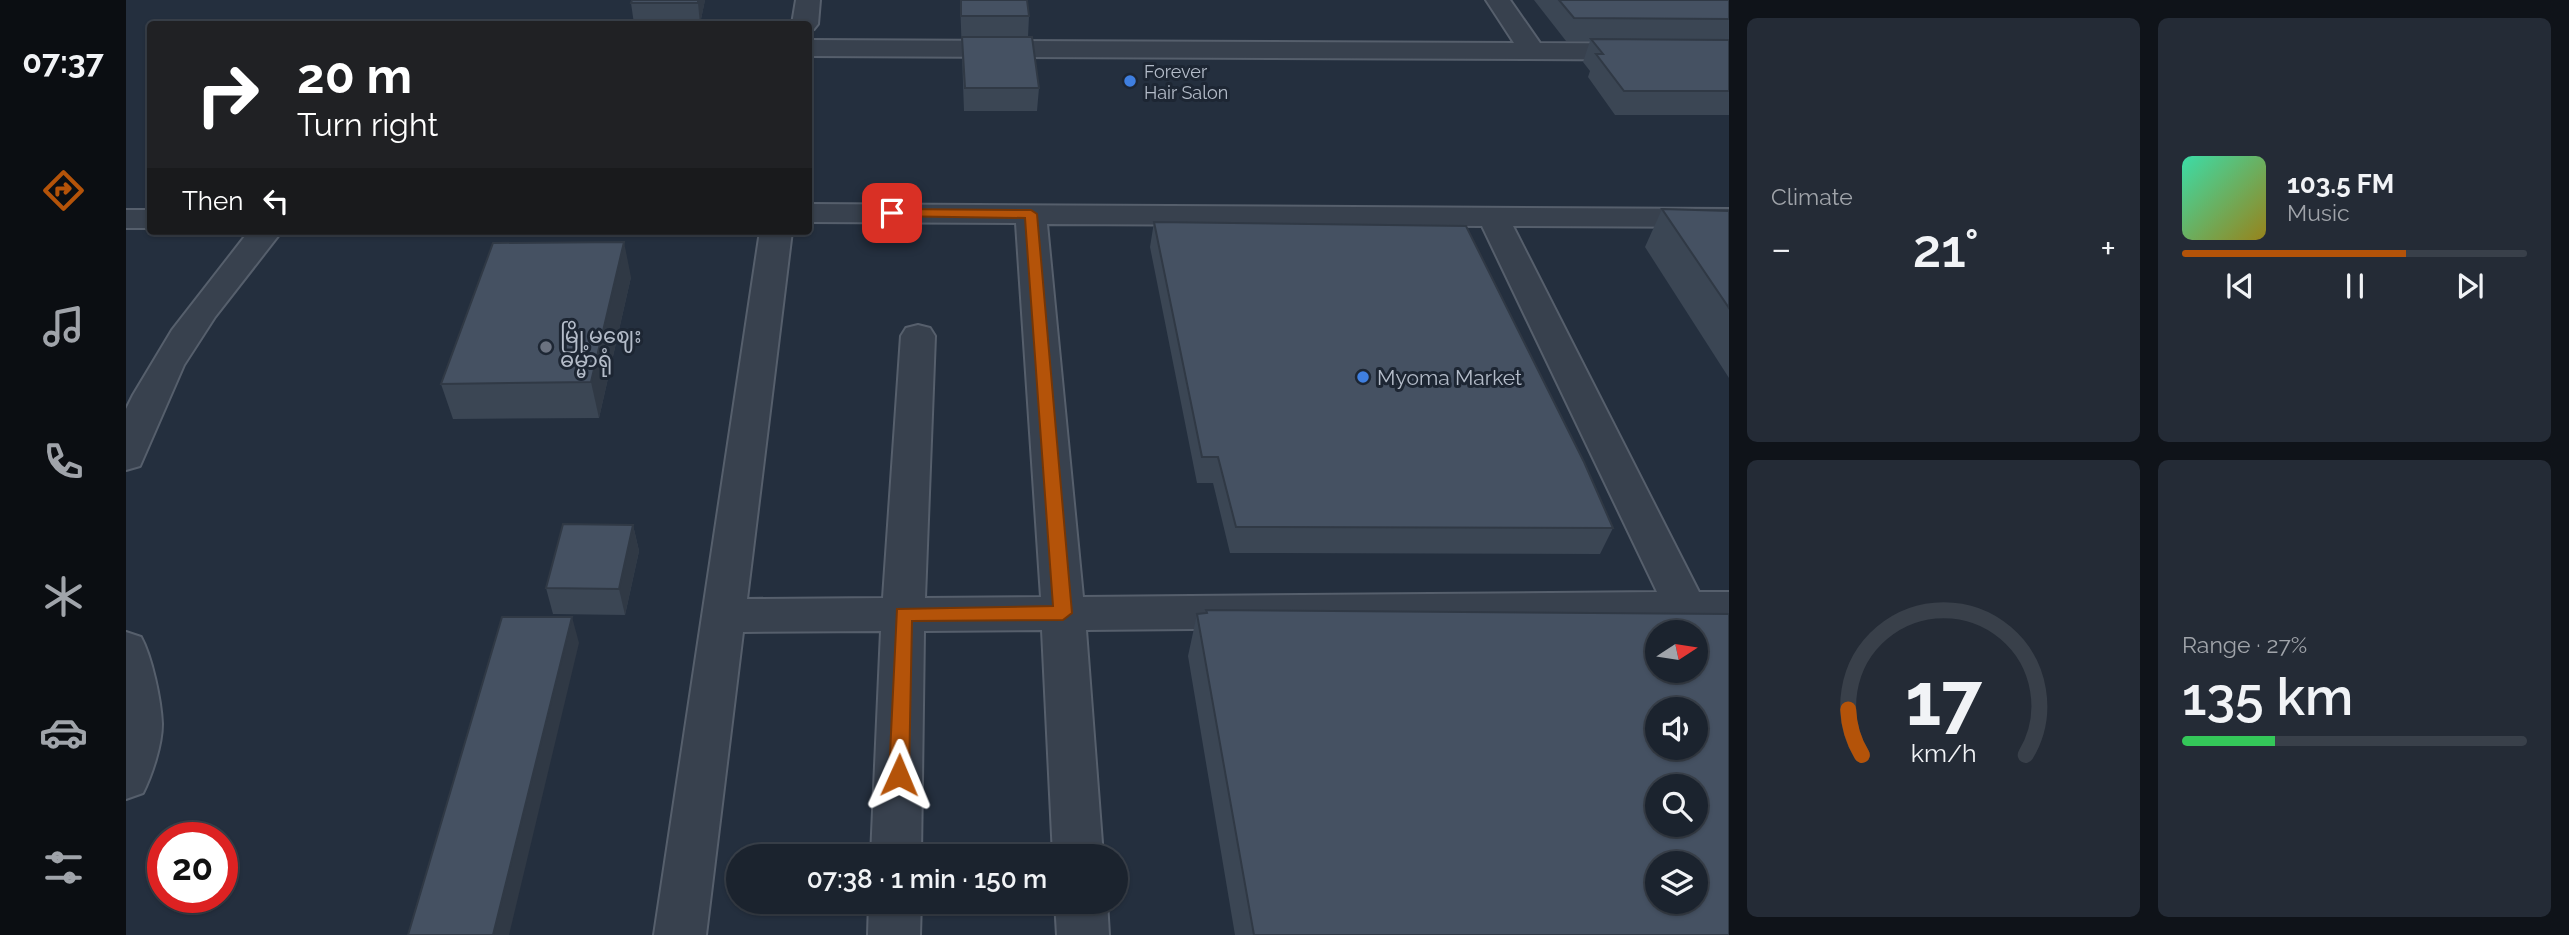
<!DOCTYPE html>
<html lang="en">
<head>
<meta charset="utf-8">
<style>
	body { margin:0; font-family:Raleway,"Noto Sans Myanmar",sans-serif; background:#242b36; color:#f1f3f6; height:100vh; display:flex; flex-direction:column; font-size:26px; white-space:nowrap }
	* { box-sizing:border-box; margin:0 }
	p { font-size:23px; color:#a0a4aa }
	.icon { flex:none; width:38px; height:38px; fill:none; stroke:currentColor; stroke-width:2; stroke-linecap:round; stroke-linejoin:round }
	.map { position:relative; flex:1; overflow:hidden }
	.panel { display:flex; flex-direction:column; gap:18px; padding:18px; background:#0f1319; width:840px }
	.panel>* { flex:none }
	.guide { position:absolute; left:21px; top:21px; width:665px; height:214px; border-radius:7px; box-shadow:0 2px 5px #0004,0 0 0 2px #39404a; background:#202124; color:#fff; overflow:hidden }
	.needle { width:46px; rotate:78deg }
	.tools { position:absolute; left:1519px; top:620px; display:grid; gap:14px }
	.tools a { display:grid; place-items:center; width:63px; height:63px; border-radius:50%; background:#1b232e; box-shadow:0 2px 5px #0004,0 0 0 2px #39404a; font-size:35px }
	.speed { position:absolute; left:21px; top:822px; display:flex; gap:14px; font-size:35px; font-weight:700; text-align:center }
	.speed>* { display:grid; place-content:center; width:91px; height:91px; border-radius:50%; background:#1b232e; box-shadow:0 2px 5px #0004,0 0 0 2px #39404a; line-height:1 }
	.speed .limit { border:10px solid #d22; background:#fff; color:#111 }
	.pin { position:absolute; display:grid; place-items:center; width:60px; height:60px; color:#fff; margin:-30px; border-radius:14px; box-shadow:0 4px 10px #0006 }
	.me { position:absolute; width:77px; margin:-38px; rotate:1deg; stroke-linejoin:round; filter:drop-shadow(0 0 5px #0008) }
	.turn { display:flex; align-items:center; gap:24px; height:147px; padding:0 35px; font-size:32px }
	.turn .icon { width:91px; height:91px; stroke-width:2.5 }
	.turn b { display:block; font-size:49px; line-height:60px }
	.then { display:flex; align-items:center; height:66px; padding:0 35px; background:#0003; gap:14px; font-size:26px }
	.big { font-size:52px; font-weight:600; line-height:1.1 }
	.panel .card { flex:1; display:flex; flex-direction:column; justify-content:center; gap:10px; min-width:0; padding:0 24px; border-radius:10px; background:#242b36 }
	.panel .dial { align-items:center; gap:0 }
	.dial svg { height:182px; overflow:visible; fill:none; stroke:#39404a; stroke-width:7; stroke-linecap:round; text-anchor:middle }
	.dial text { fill:#f1f3f6; stroke:none }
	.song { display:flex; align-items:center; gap:21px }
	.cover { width:84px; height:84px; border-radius:10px; background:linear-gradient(135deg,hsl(160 70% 55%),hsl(50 70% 35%)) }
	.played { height:7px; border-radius:4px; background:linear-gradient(90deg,#b45309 65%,#39404a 65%) }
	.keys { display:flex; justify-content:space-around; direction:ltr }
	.heat { display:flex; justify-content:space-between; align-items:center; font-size:38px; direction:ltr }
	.charge { height:10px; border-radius:5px; background:linear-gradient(90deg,#34c759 27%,#39404a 0) }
	.panel .tiles { flex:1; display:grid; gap:18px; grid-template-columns:repeat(2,1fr) }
	.trip { position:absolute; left:600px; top:844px; width:402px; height:70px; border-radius:35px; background:#1b232e; box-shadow:0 2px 5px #0004,0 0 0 2px #39404a; font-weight:600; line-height:70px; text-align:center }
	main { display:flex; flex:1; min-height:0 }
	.menu { display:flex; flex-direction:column; width:126px; justify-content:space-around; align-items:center; background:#0b0e12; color:#a0a4aa }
	.menu .icon { width:49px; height:49px }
	.menu .on { color:#b45309 }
	.menu b { font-size:32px; color:#f1f3f6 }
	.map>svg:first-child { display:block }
</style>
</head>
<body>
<main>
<nav class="menu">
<b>07:37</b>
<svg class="icon on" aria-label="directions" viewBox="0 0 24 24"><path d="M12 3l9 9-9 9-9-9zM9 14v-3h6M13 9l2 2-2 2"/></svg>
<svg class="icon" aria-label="music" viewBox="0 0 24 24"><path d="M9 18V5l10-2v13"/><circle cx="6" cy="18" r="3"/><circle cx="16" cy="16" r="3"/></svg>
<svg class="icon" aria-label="phone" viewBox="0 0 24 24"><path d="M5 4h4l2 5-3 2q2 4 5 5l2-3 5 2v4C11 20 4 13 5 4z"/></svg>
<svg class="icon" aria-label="climate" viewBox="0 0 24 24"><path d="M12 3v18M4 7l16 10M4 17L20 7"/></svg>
<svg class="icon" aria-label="car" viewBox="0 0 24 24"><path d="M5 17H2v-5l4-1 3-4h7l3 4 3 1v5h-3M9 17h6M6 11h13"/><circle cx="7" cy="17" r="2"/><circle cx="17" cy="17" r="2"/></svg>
<svg class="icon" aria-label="filters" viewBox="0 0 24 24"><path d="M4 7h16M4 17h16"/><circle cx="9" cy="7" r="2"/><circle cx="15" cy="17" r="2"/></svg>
</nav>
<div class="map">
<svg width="1603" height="935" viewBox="0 0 1603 935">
	<rect width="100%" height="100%" fill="#242f3e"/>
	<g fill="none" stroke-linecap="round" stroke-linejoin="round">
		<g stroke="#565f6c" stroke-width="4">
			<g id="minor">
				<polygon points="670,0 694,0 692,24 688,29 682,31 682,24 666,24"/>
				<polygon points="1360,0 1384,0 1414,43 1603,44 1603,60 682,56 682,40 1388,43"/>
				<path d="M 682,204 L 1603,209 L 1603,227 L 1387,226 L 1573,592 L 1603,592 L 1603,624 L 960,630 L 977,856 L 927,856 L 916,630 L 798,631 L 795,856 L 745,856 L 755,631 L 617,632 L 580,935 L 528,935 L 634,231 L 666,231 L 621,599 L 757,598 L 775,336 L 780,328 L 792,325 L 804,328 L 809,336 L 799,598 L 915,597 L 890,223 L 682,222 ZM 921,224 L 1356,226 L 1531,592 L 957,597 Z"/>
				<rect x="0" y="210" width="24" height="18"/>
				<polygon points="123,231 156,231 89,317 58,365 14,466 0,470 0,409 7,395 46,330"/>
				<path d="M 0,632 L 15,637 C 26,657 35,700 36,724 C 36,745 26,775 17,793 L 0,799 Z"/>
				<polygon points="743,901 795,901 794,935 742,935"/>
				<polygon points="929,901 981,901 983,935 931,935"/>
			</g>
		</g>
		<use href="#minor" fill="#38414e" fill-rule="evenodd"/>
	</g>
	<g fill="#3b4654">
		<polygon points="579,0 574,24 508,24 505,3"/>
		<polygon points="834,0 901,0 903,16 902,37 913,88 911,111 838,111"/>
		<polygon points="1408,0 1603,0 1603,115 1489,115 1462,77 1464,71 1457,62 1464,41 1440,41"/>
		<polygon points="1536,209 1603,211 1603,378 1519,247"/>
		<polygon points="1028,222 1487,528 1474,554 1104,553 1087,483 1071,483 1024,247"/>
		<polygon points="505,277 473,418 327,419 315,384"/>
		<polygon points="507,525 513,551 499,615 427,614 420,588"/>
		<polygon points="1080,610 1603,935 1109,935 1062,656 1071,614 1079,613"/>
	</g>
	<g fill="#303945">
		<polygon points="572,0 579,0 574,24 572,3"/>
		<polygon points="498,242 505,277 473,418 465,382"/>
		<polygon points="507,525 513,551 499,615 493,589"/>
		<polygon points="446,617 453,643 383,935 367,935"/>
	</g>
	<g fill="#455162" stroke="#303945" stroke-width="2" fill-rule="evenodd">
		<polygon points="506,0 572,0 572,3 505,3"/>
		<polygon points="835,0 901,0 903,16 835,16"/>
		<polygon points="1433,0 1603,0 1603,19 1448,18"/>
		<polygon points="836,37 906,37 913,88 839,88"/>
		<polygon points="1465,39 1603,40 1603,91 1498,91 1470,54 1477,54"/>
		<polygon points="1536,209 1603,211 1603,308"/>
		<polygon points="1028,222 1340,226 1458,462 1487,528 1110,527 1092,457 1076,457"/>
		<polygon points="498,242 465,382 315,384 367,243"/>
		<polygon points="437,524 507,525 493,589 420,588"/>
		<path d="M 1080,610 L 1603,614 L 1603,935 L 1128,935 L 1071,614 L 1081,613 ZM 1531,632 L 1570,632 L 1570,670 L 1531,670 ZM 1531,709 L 1570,709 L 1570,747 L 1531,747 ZM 1531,786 L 1570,786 L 1570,824 L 1531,824 ZM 1531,863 L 1570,863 L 1570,901 L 1531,901 Z"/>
		<polygon points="376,617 446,617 367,935 282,935"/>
	</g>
	<polygon fill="#b45309" stroke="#753606" stroke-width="2" points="766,209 905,210 911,214 946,613 937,620 786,621 783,775 780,781 773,783 766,781 763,775 771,609 927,606 899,218 761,216 759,213"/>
	<g fill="#3f7fe0" stroke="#1d2633" stroke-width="2.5">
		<circle cx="1004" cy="81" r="7"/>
		<circle cx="1237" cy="377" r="7"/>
	</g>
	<circle fill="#6b7280" stroke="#1d2633" stroke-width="2.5" cx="420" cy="347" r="7"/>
	<g text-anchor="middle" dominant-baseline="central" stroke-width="6" stroke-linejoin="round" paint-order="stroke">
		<g font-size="18" fill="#b4bcc9" stroke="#1d2633" text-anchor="start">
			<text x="1018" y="71">Forever<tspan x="1018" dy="21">Hair Salon</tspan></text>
		</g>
		<g font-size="21" fill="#b4bcc9" stroke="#1d2633" text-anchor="start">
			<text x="434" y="335">မြို့မဈေး<tspan x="434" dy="24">ဓမ္မာရုံ</tspan></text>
			<text x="1251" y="377">Myoma Market</text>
		</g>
	</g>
</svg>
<div class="tools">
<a><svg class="needle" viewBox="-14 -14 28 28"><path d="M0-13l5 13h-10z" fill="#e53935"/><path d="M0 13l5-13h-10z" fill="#a0a4aa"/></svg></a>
<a><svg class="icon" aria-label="sound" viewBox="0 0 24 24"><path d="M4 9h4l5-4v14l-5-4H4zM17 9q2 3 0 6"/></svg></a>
<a><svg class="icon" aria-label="search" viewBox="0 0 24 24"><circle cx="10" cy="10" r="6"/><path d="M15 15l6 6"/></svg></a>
<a><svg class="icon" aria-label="layers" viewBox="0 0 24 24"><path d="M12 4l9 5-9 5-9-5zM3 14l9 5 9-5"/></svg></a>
</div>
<div class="speed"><div class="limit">20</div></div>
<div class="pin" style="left:766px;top:213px;background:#d93025"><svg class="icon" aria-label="arrive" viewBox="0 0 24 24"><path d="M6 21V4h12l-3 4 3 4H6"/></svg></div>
<svg class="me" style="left:773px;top:775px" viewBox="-20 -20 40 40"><path d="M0-17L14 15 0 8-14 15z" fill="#b45309" stroke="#fff" stroke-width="4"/></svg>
<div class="trip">07:38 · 1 min · 150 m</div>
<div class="guide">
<div class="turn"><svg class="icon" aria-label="right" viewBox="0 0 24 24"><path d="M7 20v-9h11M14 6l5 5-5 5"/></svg><div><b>20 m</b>Turn right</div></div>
<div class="then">Then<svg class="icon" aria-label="left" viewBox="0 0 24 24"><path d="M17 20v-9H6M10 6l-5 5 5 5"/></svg></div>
</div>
</div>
<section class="panel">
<div class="tiles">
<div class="card"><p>Climate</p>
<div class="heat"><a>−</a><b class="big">21°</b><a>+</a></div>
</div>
<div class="card">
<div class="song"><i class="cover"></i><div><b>103.5 FM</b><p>Music</p></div></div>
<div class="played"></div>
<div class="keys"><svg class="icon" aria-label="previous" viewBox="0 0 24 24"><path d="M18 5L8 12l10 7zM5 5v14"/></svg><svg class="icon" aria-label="pause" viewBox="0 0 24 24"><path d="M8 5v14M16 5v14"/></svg><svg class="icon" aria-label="next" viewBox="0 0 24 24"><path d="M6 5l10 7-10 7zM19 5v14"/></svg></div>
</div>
<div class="card dial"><svg viewBox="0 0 100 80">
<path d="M14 69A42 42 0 1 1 86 69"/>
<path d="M14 69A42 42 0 0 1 8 49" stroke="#b45309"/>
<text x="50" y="56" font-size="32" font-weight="700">17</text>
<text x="50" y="72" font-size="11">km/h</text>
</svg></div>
<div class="card"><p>Range · 27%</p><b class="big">135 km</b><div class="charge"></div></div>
</div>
</section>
</main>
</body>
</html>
